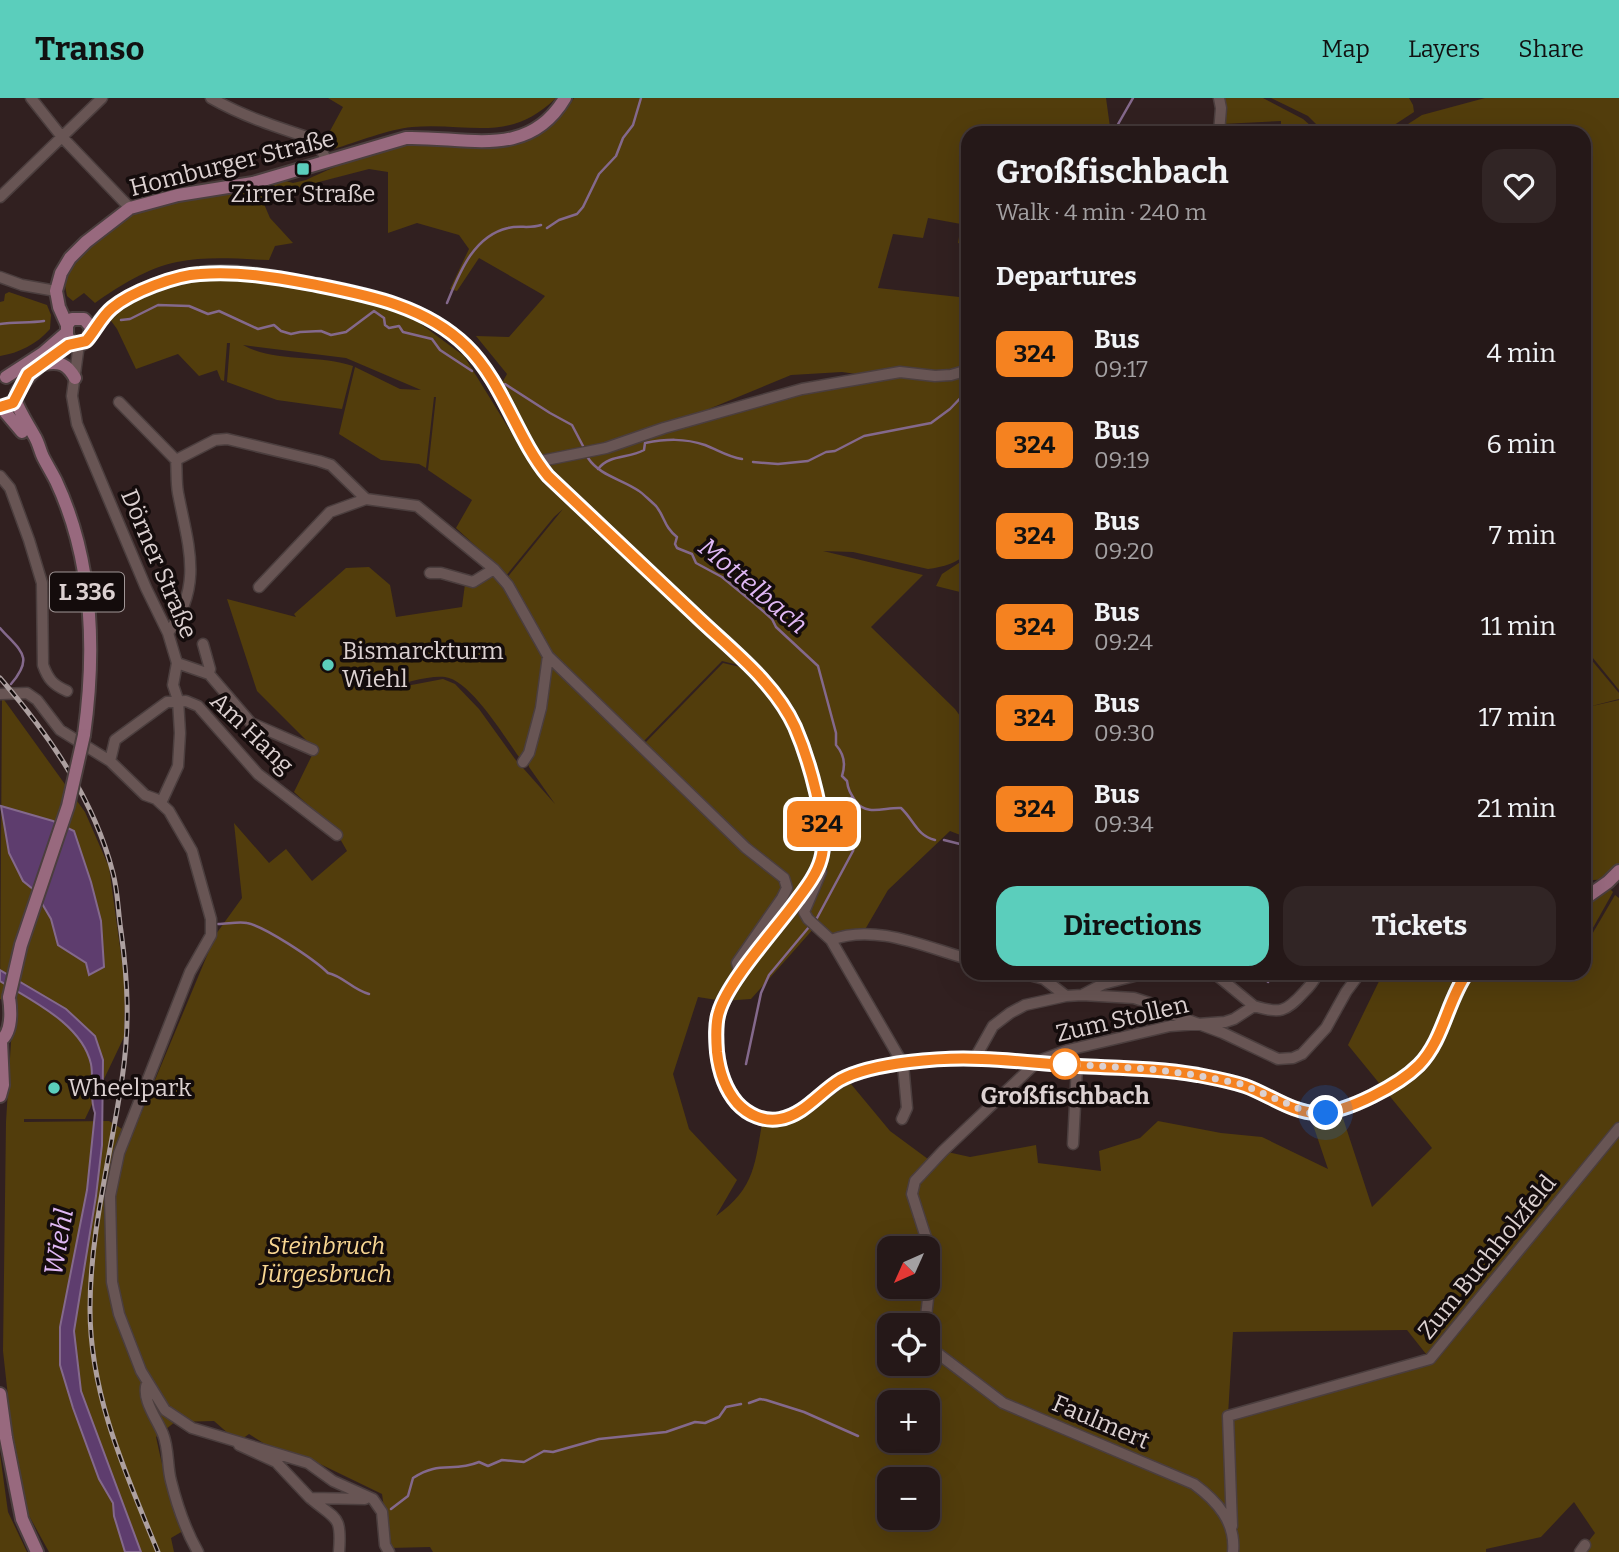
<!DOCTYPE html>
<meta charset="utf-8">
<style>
body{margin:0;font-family:Bitter,serif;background:#312525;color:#f1f3f6;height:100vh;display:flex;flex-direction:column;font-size:26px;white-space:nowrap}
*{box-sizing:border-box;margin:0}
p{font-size:23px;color:#a3a0a2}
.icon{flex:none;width:38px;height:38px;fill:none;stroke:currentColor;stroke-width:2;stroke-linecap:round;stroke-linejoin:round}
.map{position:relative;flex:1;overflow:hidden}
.details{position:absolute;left:961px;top:28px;width:630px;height:854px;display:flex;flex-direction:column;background:#251818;border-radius:21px;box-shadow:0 7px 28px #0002,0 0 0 2px #423737}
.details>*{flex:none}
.badge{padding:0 14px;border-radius:10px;font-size:24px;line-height:46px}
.needle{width:46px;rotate:225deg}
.tools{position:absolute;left:877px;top:1138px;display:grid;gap:14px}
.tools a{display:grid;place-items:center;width:63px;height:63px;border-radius:14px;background:#251818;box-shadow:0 7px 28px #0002,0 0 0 2px #423737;font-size:35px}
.you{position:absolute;width:35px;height:35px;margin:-18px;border:5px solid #fff;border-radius:50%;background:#1a73e8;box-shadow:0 0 0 10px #1a73e833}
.map>.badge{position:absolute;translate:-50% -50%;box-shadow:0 0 0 4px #fff}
h2{padding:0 35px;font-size:26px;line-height:63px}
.round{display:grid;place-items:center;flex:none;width:74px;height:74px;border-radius:21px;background:#312525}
.headline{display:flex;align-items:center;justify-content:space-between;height:119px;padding:0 35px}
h1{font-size:33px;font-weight:700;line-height:52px}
.cta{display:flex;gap:14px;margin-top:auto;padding:14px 35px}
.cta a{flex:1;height:80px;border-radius:21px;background:#5bcebc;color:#111;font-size:28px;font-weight:700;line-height:80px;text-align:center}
.cta a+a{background:#312525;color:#f1f3f6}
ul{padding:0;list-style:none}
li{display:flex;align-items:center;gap:21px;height:91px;padding:0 35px}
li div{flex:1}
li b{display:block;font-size:26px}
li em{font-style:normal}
li .badge{min-width:77px;font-weight:700;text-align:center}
header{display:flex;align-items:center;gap:42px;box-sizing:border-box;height:98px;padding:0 35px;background:#5bcebc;color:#111}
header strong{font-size:33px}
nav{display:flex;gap:38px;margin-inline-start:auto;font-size:24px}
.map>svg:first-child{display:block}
.green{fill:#523d0c;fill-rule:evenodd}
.water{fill:#5e3d6e;stroke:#84698c;stroke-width:2}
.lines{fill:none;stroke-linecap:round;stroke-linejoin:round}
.stream{stroke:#84698c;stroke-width:2.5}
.minor-casing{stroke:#4b3e3e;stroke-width:13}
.major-casing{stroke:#4b3e3e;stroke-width:16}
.minor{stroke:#685554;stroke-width:10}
.major{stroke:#98697e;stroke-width:12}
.rail-casing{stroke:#ada0a0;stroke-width:5}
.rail{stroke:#140c0c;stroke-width:2.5;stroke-dasharray:8;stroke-linecap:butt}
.major-bridge-casing{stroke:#4b3e3e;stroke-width:16;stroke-linecap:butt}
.major-bridge{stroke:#98697e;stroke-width:12}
.line-casing{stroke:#fff;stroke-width:16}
.line{stroke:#f58220;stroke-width:10}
.walk{stroke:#dcd1d1;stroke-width:7;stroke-dasharray:0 12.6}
.poi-dot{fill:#5bcebc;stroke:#140c0c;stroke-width:2.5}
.stop-dot{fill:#fff;stroke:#f58220;stroke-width:3.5}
.labels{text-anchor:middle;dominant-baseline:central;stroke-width:7;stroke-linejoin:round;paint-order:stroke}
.shield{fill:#140c0c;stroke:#a09696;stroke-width:2}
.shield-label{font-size:23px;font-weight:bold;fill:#dcd1d1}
.street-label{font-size:24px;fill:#dcd1d1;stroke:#140c0c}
.poi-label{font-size:24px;fill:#dcd1d1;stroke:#140c0c;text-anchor:start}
.stop-label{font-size:24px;font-weight:bold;fill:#dcd1d1;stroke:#140c0c}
.park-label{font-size:24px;font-style:italic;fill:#f8d692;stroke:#140c0c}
.water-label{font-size:26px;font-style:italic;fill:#e0b8f5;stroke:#140c0c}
</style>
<header>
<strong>Transo</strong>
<nav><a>Map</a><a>Layers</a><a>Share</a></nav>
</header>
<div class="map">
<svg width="1619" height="1454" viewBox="0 0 1619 1454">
<rect width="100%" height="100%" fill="#312020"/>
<path class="green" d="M328,0H556C509,46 469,24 412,29C390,31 356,44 334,51L324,44L343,9Z
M574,0H1106L1110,29L1106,35H968V147L958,145L961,126L928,120L923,140L893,136L878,190L968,200V269L949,276L896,272L864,277L842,274L791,277L687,320L690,324C744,308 797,292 852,283C867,280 884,276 900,276C925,277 942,286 968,274V454C958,465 943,469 928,471L853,454L823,453L923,477L871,529L955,611L968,629V740L950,733L888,792L863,835L842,838L831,842L815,829L751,901L723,903L698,899L673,976L689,1031L737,1082L716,1118C756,1090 755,1064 763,1020C800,1025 815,995 846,980L890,1033L932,1064L943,1053L970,1059L1036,1047L1038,1065L1101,1073L1099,1053L1140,1040L1158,1023L1221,1035L1262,1039L1328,1071L1309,1015H1326L1340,1011L1372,1109L1432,1050L1348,947L1383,875H1568L1565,881L1569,875H1584V850L1615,797L1619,800V1454H1580L1595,1435L1574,1404L1541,1439L1486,1451V1454H433L430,1449L390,1450L382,1396L320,1366L273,1351L249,1336L238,1344L214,1323L175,1324L156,1339C163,1371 170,1403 183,1433L171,1440L174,1454H49L27,1414L12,1335L3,1253L6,1024L11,944L17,907L0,901L2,599L85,714L109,769L125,886L124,939L85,1021H24V1024L109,1023L132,1037L216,836L242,800L234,725L269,765L286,751L312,783L347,753L335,732L294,694L315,651L257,593L227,501L296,519L294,516L346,470L369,469L390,487L396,519L462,509L465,486H474L495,476C507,487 544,545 545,560C548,583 534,635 525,656L519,659C504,638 470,582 445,579C430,577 401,586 385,590V592L443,581L455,586L479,611L515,661L555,706L529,669L528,663L541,617L549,569L555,566L729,736H734L643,647L723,565L745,570L769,597L792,631L817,713L820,736L834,728L813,661L795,619L775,592L750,565L567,392L553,376L536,353L502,285L507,276L476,238L509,239L545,198L479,160L457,193L450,191L469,151L459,137L417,125L388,135V74L369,71L292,91L277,89L264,106L270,120L293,145L275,148L269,162C239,161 206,158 177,164C147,170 119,188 95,205L84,195L73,203L67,198L64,183L73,164L91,145L134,113L170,103L229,95L282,82L293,85L306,82C342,65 384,48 424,44C447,42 471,50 494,49C525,48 559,27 574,0ZM889,1150H928V1188H889ZM889,1227H928V1265H889ZM1407,1232L1430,1261L1391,1274L1228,1317L1233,1234ZM889,1304H928V1342H889ZM889,1381H928V1419H889Z
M1224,0H1263L1303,21L1319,35H1281V23L1222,26Z
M1271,0H1409L1413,7L1414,14L1382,35H1325L1308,18Z
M1485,0H1619V592L1584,549V35H1394L1422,17Z
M222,180L268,183L342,196L410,218L464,258L532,368L553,392L742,568L722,563L641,646L553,560L506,481L563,411L554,419L505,479L500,474L502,472L456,430L472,402L428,372L436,299H434L426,370L419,366L381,362L339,336L355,269L400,291L421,292L346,260L243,247C276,265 317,256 353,268L342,311L277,302L227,284L230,245H227L224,283L221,282L217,272L199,278L178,256L136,271L117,231L109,220C149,195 173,181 222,180Z
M9,194L47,207L51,217L50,231C37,246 19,255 0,258V204L4,203L5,196Z
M968,459V496L936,488L942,476Z
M1584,553L1619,595V601L1588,609L1619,602V765C1606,778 1604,785 1584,781Z
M1584,785L1593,789L1609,790L1613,794L1584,846Z
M0,1356L8,1414L27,1454H0Z"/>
<path class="water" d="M1,708L53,723L74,733L91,784L101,823L104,869L89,877L86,865L58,847L51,821L34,792L23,783L9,755Z
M0,872L66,911L95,938L103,962L102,1047L96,1098L74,1233L81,1293L141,1454H125L114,1418L113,1405L99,1381L73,1310L60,1267V1229L87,1092L95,1015C89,1000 94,982 91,966C82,926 32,903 0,883Z"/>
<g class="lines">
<path class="stream" d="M1117,28L1133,0
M547,130L559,122L577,116L583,109L599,76L616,58L623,40L633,27L641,0
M447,205C459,176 473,138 508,130C519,127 530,131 541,127
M121,222L130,221L158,207L189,208L208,216L219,213L258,231L274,227L281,233L291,236L300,234L321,233L331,237L346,234L374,213L384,220L385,227L389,230L399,228L403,234L432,241L440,252L472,273
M0,226C15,224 30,225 44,223
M505,286L550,315L572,327L583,348
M588,360C600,378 622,381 639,393C641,394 655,407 656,408C665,419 664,429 677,439L675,446L677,450L692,456L696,465L722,479L755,506L772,521L776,529L818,568L836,635V647C844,656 846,666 842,678L847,683C848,692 851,696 856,704C867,718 885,709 901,710C914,722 917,738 935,742
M753,364L778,366L808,363L826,354L835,353L864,338L931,325L950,311L968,292
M598,371C610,356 628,361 644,352L645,345C666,341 684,340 705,347C718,352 728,359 742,361
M0,530C20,553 35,558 11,586
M944,742L968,748
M817,820L853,753L857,735L851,700
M218,826C227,826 239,823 247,825C264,828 314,861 328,875C343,878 353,892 369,896
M1260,875L1268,884
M746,966L761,895L769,877L809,829
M749,1305L760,1301L766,1302L804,1314L858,1338
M391,1411L408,1398L413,1380C440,1362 452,1375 479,1364L488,1368L502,1362L524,1364L544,1353L553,1354L599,1341L666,1334L695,1324L705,1325L719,1319L726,1309L741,1306"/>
<defs>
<path id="minor" d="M31,0L62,39L130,110
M211,0C244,19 280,30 316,42L327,63
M1219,0L1221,10L1219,35
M0,99L102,0
M0,179L22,187L56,193
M79,246L72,298L77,326L146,490L168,535L177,565L173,587L178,602L180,635L178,668L161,705
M119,304L176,362
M536,364L606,350L664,330L802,291L900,274L935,278L951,277L968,272
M0,378L10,390L29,442L42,485L43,567C48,581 53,587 67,593
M430,475H441L473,484L494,471
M259,489L330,414L366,401
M168,535C204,488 188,447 178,395C176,384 177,373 176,362L215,342L227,341L319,363L331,367L366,401L417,408L494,471L508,487L548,558L541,610L529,655L523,664
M203,546L210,571L209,576
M548,558L746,750L784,780L787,790L782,800L737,865L740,876
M177,565L209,576L251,625L313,652
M0,596L27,595L37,602L60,632L110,663L145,697L156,701L169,713L192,753L211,821V837L190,874L119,1055L110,1098L112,1184L119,1216L141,1273L165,1312L192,1330L308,1365L333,1383L373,1401L382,1414L385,1447L389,1454
M110,663L115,642L167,604L186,603L198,608L258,676L337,737
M821,774L804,814L808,821L831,842C875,825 925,849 968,861
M831,842L903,966L907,1010L902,1021
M1022,875L1044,881L1066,898
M1082,897L1134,900L1153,906L1169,915L1223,935L1278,961L1293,960L1302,956L1326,930L1346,894L1360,875
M1254,908C1280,916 1286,914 1304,894C1310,888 1314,883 1318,875
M975,960L993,928L1010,915L1025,907L1066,898L1082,897L1103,886L1146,875
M1073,1046L1077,968
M925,1227L928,1201L929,1149L912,1096L915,1083L943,1053L1038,963L1068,952L1170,928L1225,924L1234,921L1254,908L1214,875
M928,1248L1003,1305L1194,1386C1217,1403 1236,1424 1233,1454
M147,1285C141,1301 157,1321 163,1336C169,1351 167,1368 171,1383C177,1407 186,1433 198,1454
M239,1347L276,1364L310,1400L365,1401
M310,1400C336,1422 342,1416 339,1454
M1232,1428L1228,1318L1430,1261L1619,1030
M1580,1454L1585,1447"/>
<path id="major" d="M67,227L59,209L56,193L61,175L70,160L86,144L130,110L178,97L253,85L406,40C465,38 528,63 565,0
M91,232C99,225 105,215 113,209C135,192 169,181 196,176C232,170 272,179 307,185C364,196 423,206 467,249C503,285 516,339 548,378C597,424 645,470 694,516C729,550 774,583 795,629C808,659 830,730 821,761C817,776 806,790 797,803C776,830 728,883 719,914C715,926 716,941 717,954C719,972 725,991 737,1005C748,1018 764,1023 780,1021C804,1017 820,994 841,982C873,964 944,959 982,961C1014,962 1046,966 1078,968C1118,971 1158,970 1198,977C1213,980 1230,983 1245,988C1269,996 1294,1016 1319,1015C1348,1014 1399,987 1419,967C1444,941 1447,903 1467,875
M44,266C60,263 67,266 75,280
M6,279L43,255L66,235
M17,294C26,280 56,248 72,245C75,244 79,245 83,245L89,240L91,229L84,221H72L67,227V239L73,244
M15,301C20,315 28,326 35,339C39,346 40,353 43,359C47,367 52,375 56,383C93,462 96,551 84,637
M1,309L22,334
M1584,801L1608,784L1619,773
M0,943C12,935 11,913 9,899
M0,998L3,987L1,943
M0,1296L6,1340L22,1421L37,1454"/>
</defs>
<use href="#minor" class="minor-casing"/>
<use href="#major" class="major-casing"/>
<use href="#minor" class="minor"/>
<use href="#major" class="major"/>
<defs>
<path id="rail" d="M0,580C49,637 94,701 113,775C118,794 118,814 121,833C128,884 130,929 122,981C111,1057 90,1133 90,1211C90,1298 126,1376 158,1454"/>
</defs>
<use href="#rail" class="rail-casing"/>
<use href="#rail" class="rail"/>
<defs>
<path id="major-bridge" d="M9,899L21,847L68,708L84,637"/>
</defs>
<use href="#major-bridge" class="major-bridge-casing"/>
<use href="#major-bridge" class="major-bridge"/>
</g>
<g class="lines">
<defs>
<path id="line" d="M0,309L13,305L28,276L68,247L86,243C95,233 101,219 112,210C131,194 176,177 200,176C238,173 274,179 311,186C366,197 424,207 466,248C503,284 516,339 548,378C597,424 645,470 694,516C729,550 774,583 795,629C808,659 830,730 821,761C817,776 806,790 797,802C776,831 728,883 719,914C715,926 716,941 717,954C719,972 725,991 737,1005C748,1017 764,1024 780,1021C804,1017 820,994 840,982C873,964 944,959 982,961C1014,962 1046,966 1078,968C1118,970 1158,970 1198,977C1213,980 1230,983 1245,988C1268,996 1294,1016 1319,1015C1348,1014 1399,987 1419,967C1444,941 1447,903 1467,875"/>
</defs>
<use href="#line" class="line-casing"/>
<use href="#line" class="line"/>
<path class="walk" d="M1065,966L1149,971L1196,977L1241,986L1309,1015H1326"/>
</g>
<g class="poi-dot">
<rect x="296" y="64" width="14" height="14" rx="3.5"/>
<circle cx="328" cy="567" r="7"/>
<circle cx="54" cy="990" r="7"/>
</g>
<circle class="stop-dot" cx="1065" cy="966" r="14"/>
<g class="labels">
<rect class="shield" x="50" y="474.5" width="74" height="39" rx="5"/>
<g class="shield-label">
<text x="87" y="494">L 336</text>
</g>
<g class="street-label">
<text transform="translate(232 65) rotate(-14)">Homburger Straße</text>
<text transform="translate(159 466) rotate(67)">Dörner Straße</text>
<text transform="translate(252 635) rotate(44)">Am Hang</text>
<text transform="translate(1122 921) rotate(-13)">Zum Stollen</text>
<text transform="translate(1487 1159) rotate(-51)">Zum Buchholzfeld</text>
<text transform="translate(1101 1324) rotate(23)">Faulmert</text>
</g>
<g class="poi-label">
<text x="303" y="96" text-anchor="middle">Zirrer Straße</text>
<text x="342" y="553">Bismarckturm<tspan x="342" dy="28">Wiehl</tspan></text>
<text x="68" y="990">Wheelpark</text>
</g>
<g class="stop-label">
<text x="1065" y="998">Großfischbach</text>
</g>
<g class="park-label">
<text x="326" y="1148">Steinbruch<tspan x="326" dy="28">Jürgesbruch</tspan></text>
</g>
<g class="water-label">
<text transform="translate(753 488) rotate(40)">Mottelbach</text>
<text transform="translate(59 1144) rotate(-80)">Wiehl</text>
</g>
</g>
</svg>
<div class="tools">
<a><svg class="needle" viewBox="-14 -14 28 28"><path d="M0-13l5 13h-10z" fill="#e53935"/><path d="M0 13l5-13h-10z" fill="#a3a0a2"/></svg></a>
<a><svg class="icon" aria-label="locate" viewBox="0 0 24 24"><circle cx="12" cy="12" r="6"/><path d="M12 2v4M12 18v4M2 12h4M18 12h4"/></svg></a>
<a>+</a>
<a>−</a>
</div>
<div class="you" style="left:1326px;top:1015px"></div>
<b class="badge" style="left:822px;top:726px;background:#f58220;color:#111">324</b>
<section class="details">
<div class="headline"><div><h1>Großfischbach</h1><p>Walk · 4 min · 240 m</p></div><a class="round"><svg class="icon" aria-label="heart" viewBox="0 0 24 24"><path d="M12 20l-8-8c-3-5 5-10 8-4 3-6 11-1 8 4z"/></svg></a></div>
<h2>Departures</h2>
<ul>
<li><span class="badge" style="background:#f58220;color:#111">324</span><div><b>Bus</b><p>09:17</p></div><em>4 min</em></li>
<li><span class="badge" style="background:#f58220;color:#111">324</span><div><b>Bus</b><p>09:19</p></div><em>6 min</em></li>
<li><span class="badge" style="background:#f58220;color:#111">324</span><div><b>Bus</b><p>09:20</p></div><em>7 min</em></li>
<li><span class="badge" style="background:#f58220;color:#111">324</span><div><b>Bus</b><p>09:24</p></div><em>11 min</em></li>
<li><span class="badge" style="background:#f58220;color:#111">324</span><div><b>Bus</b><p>09:30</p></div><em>17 min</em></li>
<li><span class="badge" style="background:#f58220;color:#111">324</span><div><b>Bus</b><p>09:34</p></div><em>21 min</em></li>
</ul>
<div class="cta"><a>Directions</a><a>Tickets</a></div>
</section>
</div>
